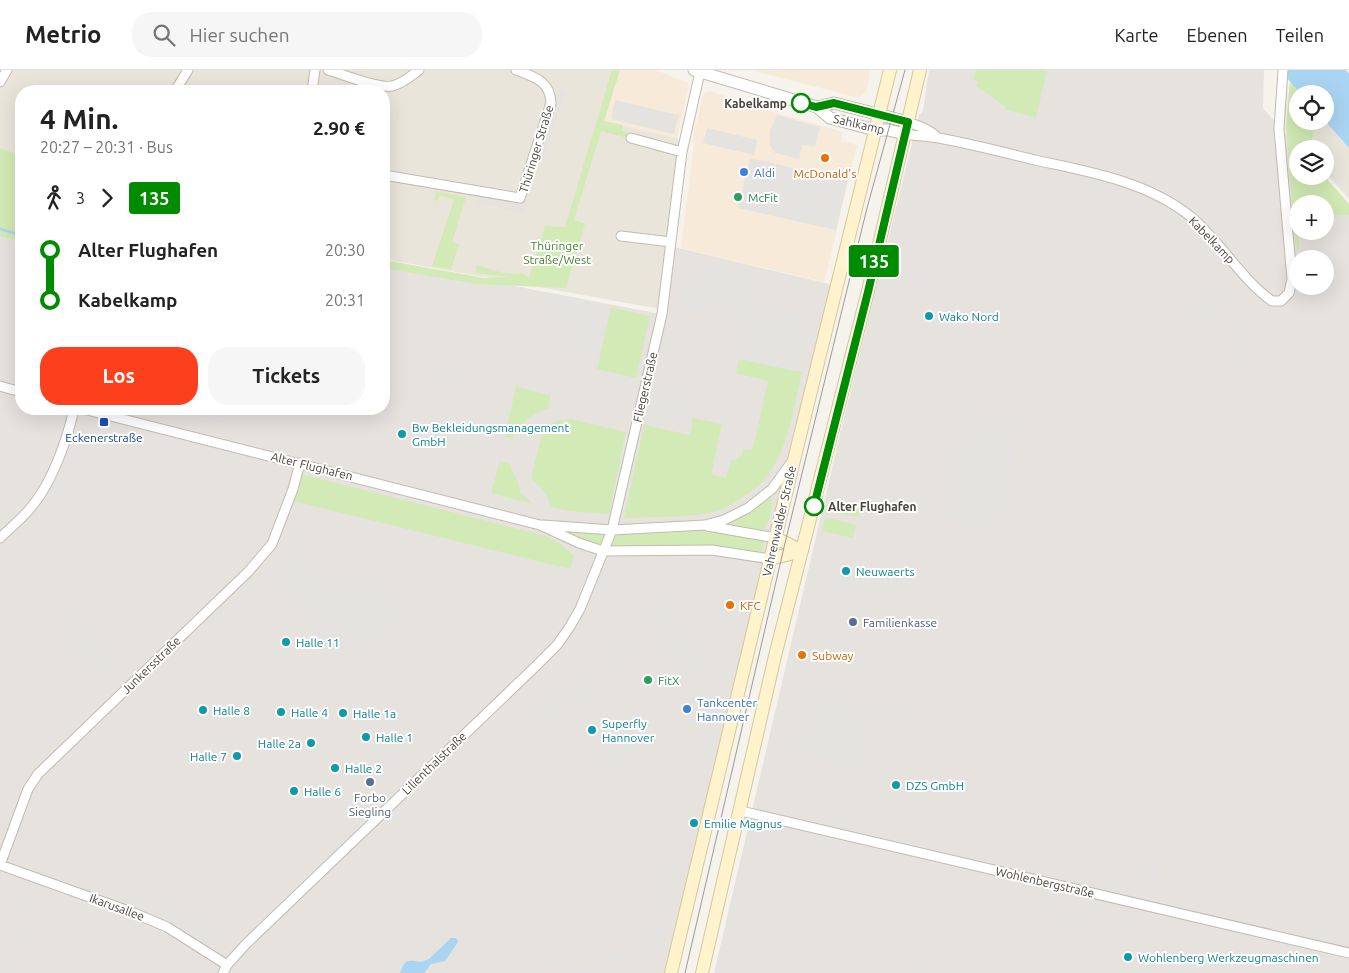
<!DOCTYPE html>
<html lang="de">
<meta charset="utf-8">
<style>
body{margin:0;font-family:Ubuntu,sans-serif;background:#f6f6f6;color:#222;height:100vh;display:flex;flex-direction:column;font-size:19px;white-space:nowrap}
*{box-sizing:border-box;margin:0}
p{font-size:16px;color:#767676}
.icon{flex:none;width:28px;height:28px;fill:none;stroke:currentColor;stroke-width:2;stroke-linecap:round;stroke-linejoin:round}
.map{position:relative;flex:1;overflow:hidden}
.panel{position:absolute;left:15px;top:15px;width:375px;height:330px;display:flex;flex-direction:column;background:#fff;border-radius:20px;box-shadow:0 5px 20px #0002}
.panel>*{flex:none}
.badge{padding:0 10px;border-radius:4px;font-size:18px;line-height:32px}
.fabs{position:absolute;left:1289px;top:15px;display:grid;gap:10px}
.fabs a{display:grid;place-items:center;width:45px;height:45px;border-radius:50%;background:#fff;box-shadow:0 5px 20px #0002;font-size:25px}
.map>.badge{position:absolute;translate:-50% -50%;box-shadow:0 0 0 2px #fff}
.legs{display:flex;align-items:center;gap:8px;height:55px;padding:0 25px;font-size:16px}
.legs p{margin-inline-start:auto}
.overview{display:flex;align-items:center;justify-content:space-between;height:85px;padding:0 25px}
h1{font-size:28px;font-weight:700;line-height:38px}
.action{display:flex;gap:10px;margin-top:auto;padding:10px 25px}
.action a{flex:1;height:58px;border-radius:20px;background:#fc3f1d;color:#fff;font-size:20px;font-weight:700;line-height:58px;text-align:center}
.action a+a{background:#f6f6f6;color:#222}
ul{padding:0 25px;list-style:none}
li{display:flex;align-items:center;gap:18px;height:50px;font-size:19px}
li i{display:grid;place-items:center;width:8px;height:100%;margin:0 6px;background:currentColor}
li i::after{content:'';width:12px;height:12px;margin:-6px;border:4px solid;border-radius:50%;background:#fff}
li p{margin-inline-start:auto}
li:first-child i{background:linear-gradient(#0000 50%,currentColor 0)}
li:last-child i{background:linear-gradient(currentColor 50%,#0000 0)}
header{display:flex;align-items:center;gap:30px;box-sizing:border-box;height:70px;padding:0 25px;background:#fff;border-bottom:1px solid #e0e0e0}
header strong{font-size:24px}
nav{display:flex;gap:28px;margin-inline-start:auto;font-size:18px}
.search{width:350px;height:45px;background:#f6f6f6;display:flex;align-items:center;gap:12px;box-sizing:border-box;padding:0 18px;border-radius:20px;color:#767676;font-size:19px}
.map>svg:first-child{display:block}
.residential{fill:#eae5da}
.commercial{fill:#f7ead8}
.industrial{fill:#e6e2dd;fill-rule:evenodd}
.green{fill:#d2eab5}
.parking{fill:#e5e3e0}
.water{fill:#a9d4f2}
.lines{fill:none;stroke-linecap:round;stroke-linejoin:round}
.stream{stroke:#a9d4f2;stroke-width:2.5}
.minor-casing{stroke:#c2bbae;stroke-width:11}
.tertiary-casing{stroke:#c2bbae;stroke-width:13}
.secondary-casing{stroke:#d6c79b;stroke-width:14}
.minor{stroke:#fff;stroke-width:9}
.tertiary{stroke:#fff;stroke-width:11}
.secondary{stroke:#fff3cd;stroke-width:12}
.tram{stroke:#9a9a9a;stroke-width:1}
.line-1-casing{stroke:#fff;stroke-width:11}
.line-1{stroke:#008b00;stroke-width:8}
.stop-1-dot{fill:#fff;stroke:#008b00;stroke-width:2.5}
.food-dot{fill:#e8710a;stroke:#fff;stroke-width:2}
.shop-dot{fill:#3f7fe0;stroke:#fff;stroke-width:2}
.leisure-dot{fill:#2e9e5b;stroke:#fff;stroke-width:2}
.culture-dot{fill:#0f9aa8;stroke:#fff;stroke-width:2}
.transit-dot{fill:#1a4fb4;stroke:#fff;stroke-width:2}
.service-dot{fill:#5c6f8a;stroke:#fff;stroke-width:2}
.labels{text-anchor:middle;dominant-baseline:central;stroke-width:4;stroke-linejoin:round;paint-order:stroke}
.stop-label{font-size:12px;font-weight:bold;fill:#4b4439;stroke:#fff;text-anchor:end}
.street-label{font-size:12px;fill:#4b4439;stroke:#fff}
.shop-label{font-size:12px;fill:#366cbe;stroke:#fff;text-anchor:start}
.food-label{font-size:12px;fill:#c56008;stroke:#fff;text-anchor:start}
.leisure-label{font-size:12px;fill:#27864d;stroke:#fff;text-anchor:start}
.park-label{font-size:12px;fill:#4a7f2a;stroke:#fff}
.culture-label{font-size:12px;fill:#0d838f;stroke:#fff;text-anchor:start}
.transit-label{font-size:12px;fill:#164399;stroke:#fff}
.service-label{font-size:12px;fill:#4e5e75;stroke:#fff;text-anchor:start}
</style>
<header>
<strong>Metrio</strong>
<div class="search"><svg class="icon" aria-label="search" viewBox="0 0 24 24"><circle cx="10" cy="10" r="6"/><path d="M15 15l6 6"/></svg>Hier suchen</div>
<nav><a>Karte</a><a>Ebenen</a><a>Teilen</a></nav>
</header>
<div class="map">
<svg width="1349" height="903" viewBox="0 0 1349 903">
<rect width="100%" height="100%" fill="#f6f3ec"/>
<path class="residential" d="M0,0H620L604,51L677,68L683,78L660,239L384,189V21H21V85L0,78Z
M1318,51H1325L1349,78V129L1325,102V79H1309Z"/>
<path class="commercial" d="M620,0H656L688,13L689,16L677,68L604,51Z
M751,0H870L867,20L860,27H855Z
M710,21L773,42L843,62L841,71L857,75L824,212L681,178L694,73L692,72L703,25L707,22Z"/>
<path class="industrial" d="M929,0H1264L1263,38L1299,79H1298V106H1324L1349,134V903H714L841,360L919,45L923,41ZM1298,134H1325V161H1298ZM1298,189H1325V216H1298Z
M0,166L21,172V339H384V191L661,244L670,176L838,216L671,903H0Z"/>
<path class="green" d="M612,0H620L604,51L623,55L622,61L629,63L628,68L601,61L574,150L585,154L566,218L477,214L384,198V190L485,208L512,207L475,203L477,195L503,203L520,204L521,202L528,207H519H529L545,156L565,157Z
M976,0H1047L1036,47L1006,40V37L976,16L978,11L973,10Z
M1290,11L1301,24H1298V51H1318L1309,79H1298V106H1309L1311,108L1313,106H1324L1349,134V145H1325V134H1298L1299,180H1296L1286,57Z
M0,78L21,85V172L0,166Z
M436,121L466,127L452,172L459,174L451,199L432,196L454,130L440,125L437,131L434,130Z
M611,237L650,246L636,308L597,299Z
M739,289L802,302C793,339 788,385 761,413C755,419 747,424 740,429C730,435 719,442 708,443C681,448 652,447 624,448L644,355L690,365L693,348L722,354L711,404L726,408L731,390H735L742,385L743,379L751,380L753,379L768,311L736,303Z
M516,317L550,325L549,338C529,345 523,351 512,369L505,367Z
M570,349L626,362L609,444L570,441L550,437C550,424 539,417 531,408L544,357L556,351Z
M500,391L510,394C512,403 520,414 520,422L533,434L491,423Z
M297,403L546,466L559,473L574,485L570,499L289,430Z
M772,419L771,440L769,450L760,465L765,466L760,487L751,485L603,481L554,462L562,455L590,459L723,451Z
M830,431L860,438L858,447L830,441L828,439Z
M830,448L856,455L853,468L822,461L825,449Z"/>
<path class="parking" d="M559,19L566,21L542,93L536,91Z
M615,30L679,45L674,64L611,49Z
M777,45L820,57L815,77L802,75L799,89L775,83L770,76V61Z
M707,58L757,70L754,85L703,73Z
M750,88L848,110L836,160L738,138Z
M482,122L527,130L523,142L478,134Z
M688,190L765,208L760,234L808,245L795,301L731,287L739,251L677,237Z
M1211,204L1237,226L1203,266L1176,243Z
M542,222L606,235L595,291L557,283Z
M1239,237L1254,262L1244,304L1228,280Z
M1140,269L1185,279L1184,285L1138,274Z
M873,274L878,275L865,327L860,326Z
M435,287L457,292L462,302L458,320L429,313Z
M651,307L694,316L686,353L643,344Z
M959,330L1025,346L998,463L938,447L941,436L939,429L935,428Z
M173,339H210L228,343L225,355L172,341Z
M79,386L90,400L69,414L65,409Z
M1249,387L1312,402L1310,407L1248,392Z
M302,445L312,448L303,489L409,517L406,530L412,537L351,597L265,509L281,490Z
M680,522L685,559L662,562L688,560L711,584L707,587L706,595L687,613L646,569L652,563L620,537L619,529L642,527L643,531L654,530L653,525Z
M77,536L126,586L99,613L50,563Z
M632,556L645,569L607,608L593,595Z
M590,599L603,612L549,664L523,637L549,612L562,625Z
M805,611L874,629L914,627L915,645L865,647L861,660H865L868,703L769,677L771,666L791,671Z
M477,619L481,622L435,666L432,663Z
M646,655L654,664L711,677L706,682L648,668L644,670L604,708L585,698L617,668L626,672Z
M610,718L686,735L685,740L608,722Z
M574,754L629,767L627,771L573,759Z
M1149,766L1167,771L1155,823L1136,818Z
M660,795L677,799L653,900L636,896Z
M18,825L32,829L24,860L30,862L20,903H0Z
M167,826L233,867L209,874L143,832Z
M1043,827L1096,839L1092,856L1040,844Z
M1116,841L1140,847L1137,862L1112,856Z
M1040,846L1092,858L1090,865L1038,853Z
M62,854L101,864L99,871L61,861Z
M495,859L571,878L569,886L493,867Z
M491,873L608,903H577L489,881Z
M580,874L636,887L634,896L578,883Z
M918,889L932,896H948V903H932V898L929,903H911Z"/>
<path class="water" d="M1280,0H1346L1349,4V78L1325,51V24H1301Z
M451,868H456L458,872L445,891L431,894L424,903H400C405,888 409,890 421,892L429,889Z"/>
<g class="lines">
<path class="stream" d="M0,159L21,165"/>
<defs>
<path id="minor" d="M328,0C342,4 379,19 392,16C402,14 411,6 419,0
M0,12L7,0
M175,21L188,0
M312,21L315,0
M908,52C919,56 929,59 937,67
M905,64C916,66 928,66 939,68C971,74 1003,82 1035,90C1089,102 1146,111 1190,146C1220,171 1241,209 1272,231H1281L1289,223L1292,209L1279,59L1283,0
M631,68L682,82
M384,105L520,128L551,33C550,11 535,7 516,0
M621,166L671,172
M0,316L21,322
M83,339L540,455L579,473L603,481L712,480L770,489
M543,455L612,460L705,455L724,450L748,438L772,419L791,393
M707,456L776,468
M0,468C11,457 24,447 33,435C53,410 67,370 74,339
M741,741L1349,883
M0,795L28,719L38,704L248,502L272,474L293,419L300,393
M0,795L134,843L167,857L227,895
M223,903L227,895L246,874L536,596L557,575L569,558L580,539L612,460L662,244L682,82L700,2"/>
<path id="tertiary" d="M694,0L817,37L830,48L875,60H888L905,64
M817,37L834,33L908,52"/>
<path id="secondary" d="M776,468L802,481
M770,489L802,481
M671,903L794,390L890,0
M702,903L775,586L868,221L920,0"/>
</defs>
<use href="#minor" class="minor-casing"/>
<use href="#tertiary" class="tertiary-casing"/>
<use href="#secondary" class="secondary-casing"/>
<use href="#minor" class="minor"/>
<use href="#tertiary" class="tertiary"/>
<use href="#secondary" class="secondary"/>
<path class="tram" d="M685,903L785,473L867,138L905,0"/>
</g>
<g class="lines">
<defs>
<path id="line-1" d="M801,33L816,37L834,33L908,52L868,222L814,436"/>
</defs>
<use href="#line-1" class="line-1-casing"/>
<use href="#line-1" class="line-1"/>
</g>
<g class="stop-1-dot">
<circle cx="801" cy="33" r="9"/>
<circle cx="814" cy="436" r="9"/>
</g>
<g class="food-dot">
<circle cx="825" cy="88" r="5"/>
<circle cx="730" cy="535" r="5"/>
<circle cx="802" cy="585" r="5"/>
</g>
<g class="shop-dot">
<circle cx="744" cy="102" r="5"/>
<circle cx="687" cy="639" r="5"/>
</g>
<g class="leisure-dot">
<circle cx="738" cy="127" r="5"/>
<circle cx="648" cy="610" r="5"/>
</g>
<g class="culture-dot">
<circle cx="929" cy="246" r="5"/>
<circle cx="402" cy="364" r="5"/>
<circle cx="846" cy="501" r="5"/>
<circle cx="286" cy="572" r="5"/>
<circle cx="203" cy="640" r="5"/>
<circle cx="281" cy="642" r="5"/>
<circle cx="343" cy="643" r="5"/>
<circle cx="592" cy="660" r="5"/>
<circle cx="366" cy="667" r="5"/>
<circle cx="311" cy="673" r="5"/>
<circle cx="237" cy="686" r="5"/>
<circle cx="335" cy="698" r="5"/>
<circle cx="896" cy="715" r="5"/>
<circle cx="294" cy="721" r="5"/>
<circle cx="694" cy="753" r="5"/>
<circle cx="1128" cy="887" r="5"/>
</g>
<rect class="transit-dot" x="99" y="347" width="10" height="10" rx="2.5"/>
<g class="service-dot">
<circle cx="853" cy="552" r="5"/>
<circle cx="370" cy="712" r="5"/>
</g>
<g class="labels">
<g class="stop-label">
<text x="787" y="33">Kabelkamp</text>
<text x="828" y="436" text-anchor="start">Alter Flughafen</text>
</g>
<g class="street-label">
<text transform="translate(859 54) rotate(13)">Sahlkamp</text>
<text transform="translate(536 79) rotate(-73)">Thüringer Straße</text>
<text transform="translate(1212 170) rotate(46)">Kabelkamp</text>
<text transform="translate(645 317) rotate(-77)">Fliegerstraße</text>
<text transform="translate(312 396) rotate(14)">Alter Flughafen</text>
<text transform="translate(779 451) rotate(-77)">Vahrenwalder Straße</text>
<text transform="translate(151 595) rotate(-44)">Junkersstraße</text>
<text transform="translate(434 693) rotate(-44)">Lilienthalstraße</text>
<text transform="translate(1045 812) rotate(13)">Wohlenbergstraße</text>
<text transform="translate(117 837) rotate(20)">Ikarusallee</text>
</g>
<g class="shop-label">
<text x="754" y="102">Aldi</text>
<text x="697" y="632">Tankcenter<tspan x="697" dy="14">Hannover</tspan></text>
</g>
<g class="food-label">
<text x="825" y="103" text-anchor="middle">McDonald's</text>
<text x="740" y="535">KFC</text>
<text x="812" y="585">Subway</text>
</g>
<g class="leisure-label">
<text x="748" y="127">McFit</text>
<text x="658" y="610">FitX</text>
</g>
<g class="park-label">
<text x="557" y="175">Thüringer<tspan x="557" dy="14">Straße/West</tspan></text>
</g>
<g class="culture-label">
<text x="939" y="246">Wako Nord</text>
<text x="412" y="357">Bw Bekleidungsmanagement<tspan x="412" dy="14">GmbH</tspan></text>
<text x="856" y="501">Neuwaerts</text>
<text x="296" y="572">Halle 11</text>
<text x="213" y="640">Halle 8</text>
<text x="291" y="642">Halle 4</text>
<text x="353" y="643">Halle 1a</text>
<text x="602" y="653">Superfly<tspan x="602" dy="14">Hannover</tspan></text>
<text x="376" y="667">Halle 1</text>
<text x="301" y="673" text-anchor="end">Halle 2a</text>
<text x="227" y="686" text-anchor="end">Halle 7</text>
<text x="345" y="698">Halle 2</text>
<text x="906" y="715">DZS GmbH</text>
<text x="304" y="721">Halle 6</text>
<text x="704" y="753">Emilie Magnus</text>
<text x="1138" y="887">Wohlenberg Werkzeugmaschinen</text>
</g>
<g class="transit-label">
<text x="104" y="367">Eckenerstraße</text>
</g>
<g class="service-label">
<text x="863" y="552">Familienkasse</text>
<text x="370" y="727" text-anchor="middle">Forbo<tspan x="370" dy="14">Siegling</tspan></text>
</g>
</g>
</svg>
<div class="fabs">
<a><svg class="icon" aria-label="locate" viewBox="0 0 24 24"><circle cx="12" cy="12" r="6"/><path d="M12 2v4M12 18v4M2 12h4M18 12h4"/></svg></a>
<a><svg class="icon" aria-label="layers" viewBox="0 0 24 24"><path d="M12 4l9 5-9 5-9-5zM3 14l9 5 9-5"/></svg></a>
<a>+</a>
<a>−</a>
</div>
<b class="badge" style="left:874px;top:191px;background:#008b00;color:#fff">135</b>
<section class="panel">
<div class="overview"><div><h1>4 Min.</h1><p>20:27 – 20:31 · Bus</p></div><b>2.90 €</b></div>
<div class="legs"><svg class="icon" aria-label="walk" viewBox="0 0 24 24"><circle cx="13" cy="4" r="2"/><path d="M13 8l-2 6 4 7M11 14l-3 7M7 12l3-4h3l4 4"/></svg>3<svg class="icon" aria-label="forward" viewBox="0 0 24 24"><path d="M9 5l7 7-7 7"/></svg><b class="badge" style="background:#008b00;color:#fff">135</b></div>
<ul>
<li><i style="color:#008b00"></i><b>Alter Flughafen</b><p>20:30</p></li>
<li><i style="color:#008b00"></i><b>Kabelkamp</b><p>20:31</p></li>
</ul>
<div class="action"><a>Los</a><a>Tickets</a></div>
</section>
</div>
